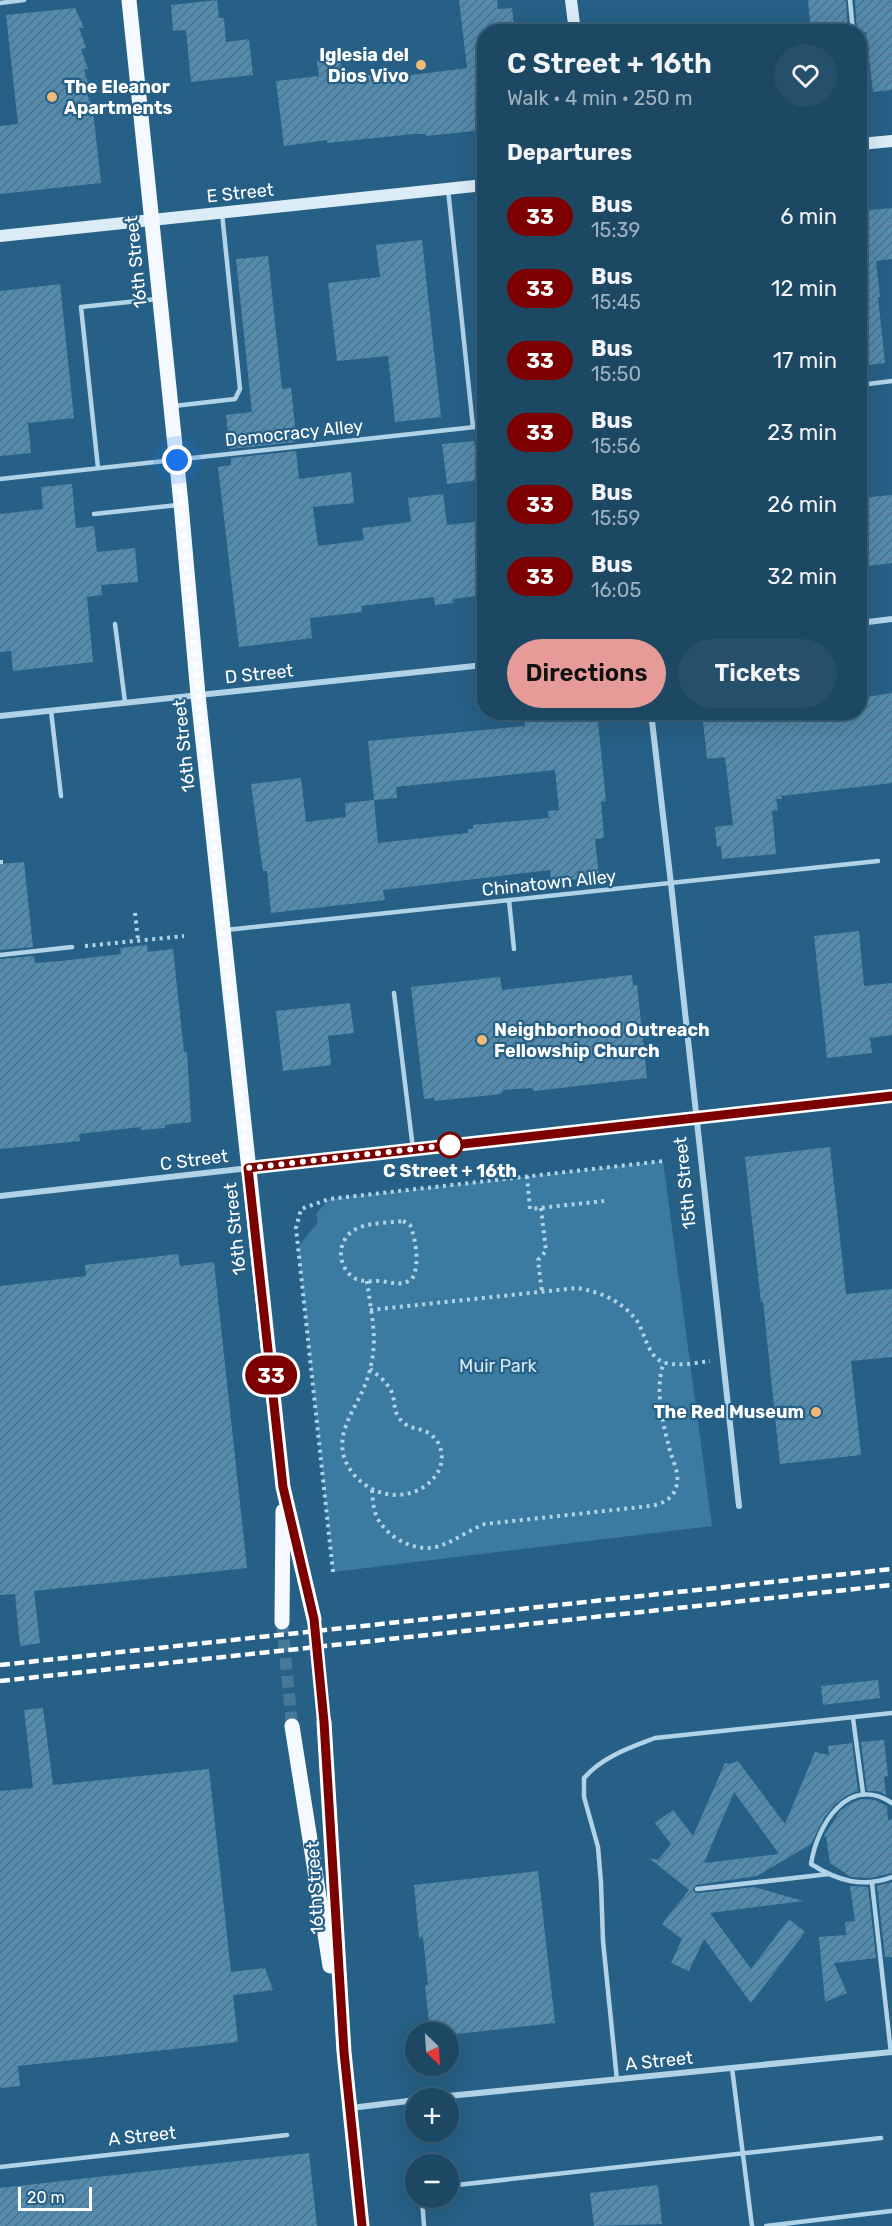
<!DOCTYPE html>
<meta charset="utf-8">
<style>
body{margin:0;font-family:Rubik,sans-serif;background:#254f6a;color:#f1f3f6;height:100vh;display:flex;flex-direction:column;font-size:22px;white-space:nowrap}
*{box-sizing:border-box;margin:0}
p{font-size:20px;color:#a0b2bf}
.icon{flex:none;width:33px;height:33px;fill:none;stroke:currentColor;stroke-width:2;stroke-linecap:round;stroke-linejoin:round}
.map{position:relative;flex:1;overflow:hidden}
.sheet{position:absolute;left:477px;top:24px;width:390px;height:696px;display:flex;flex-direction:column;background:#1c4864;border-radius:24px;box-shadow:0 6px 24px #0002,0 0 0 2px #3a6078}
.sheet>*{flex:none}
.badge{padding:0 12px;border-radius:20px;font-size:21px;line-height:39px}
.needle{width:39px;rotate:155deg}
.tools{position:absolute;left:405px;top:2022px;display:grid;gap:12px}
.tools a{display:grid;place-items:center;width:54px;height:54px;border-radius:50%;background:#1c4864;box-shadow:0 6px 24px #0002,0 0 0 2px #3a6078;font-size:30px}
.scale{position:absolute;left:18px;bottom:15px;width:74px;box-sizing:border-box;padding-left:6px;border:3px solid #fff;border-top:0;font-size:16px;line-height:21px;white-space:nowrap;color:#fff;-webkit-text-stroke:4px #266086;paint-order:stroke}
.you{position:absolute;width:30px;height:30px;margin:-15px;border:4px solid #fff;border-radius:50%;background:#1a73e8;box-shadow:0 0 0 9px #1a73e833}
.map>.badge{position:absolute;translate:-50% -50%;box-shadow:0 0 0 3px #fff}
h2{padding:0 30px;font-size:22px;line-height:54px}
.round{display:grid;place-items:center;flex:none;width:63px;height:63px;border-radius:32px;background:#254f6a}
.head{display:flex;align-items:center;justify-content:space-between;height:102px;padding:0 30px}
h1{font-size:28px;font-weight:600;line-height:45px}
.primary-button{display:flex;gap:12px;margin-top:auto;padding:12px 30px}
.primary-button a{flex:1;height:69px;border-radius:36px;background:#e69b98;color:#111;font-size:24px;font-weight:600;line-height:69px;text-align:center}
.primary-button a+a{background:#254f6a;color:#f1f3f6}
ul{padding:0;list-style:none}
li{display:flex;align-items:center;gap:18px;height:72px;padding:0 30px}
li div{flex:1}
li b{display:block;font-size:22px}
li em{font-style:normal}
li .badge{min-width:66px;font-weight:700;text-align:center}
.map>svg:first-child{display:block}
.park{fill:#3b7ba2}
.building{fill:url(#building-hatch);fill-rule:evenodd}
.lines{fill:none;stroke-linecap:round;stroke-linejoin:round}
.secondary-tunnel{stroke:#477898;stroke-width:12;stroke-dasharray:12 6;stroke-linecap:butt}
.path{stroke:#b1d3e8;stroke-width:4;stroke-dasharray:3 4.5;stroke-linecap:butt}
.lane{stroke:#b1d3e8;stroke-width:4.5}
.street{stroke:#b1d3e8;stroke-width:6}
.secondary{stroke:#dbecf7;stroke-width:12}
.primary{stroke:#f3f9fe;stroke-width:15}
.rail{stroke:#fff;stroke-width:4.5;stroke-dasharray:10 4.5;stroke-linecap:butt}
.line-casing{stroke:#fff;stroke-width:14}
.line{stroke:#7d0000;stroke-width:9}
.walk{stroke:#fff;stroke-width:6;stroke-dasharray:0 10.8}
.poi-dot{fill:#f1b976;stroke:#266086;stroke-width:2}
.stop-dot{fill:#fff;stroke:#7d0000;stroke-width:3}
.labels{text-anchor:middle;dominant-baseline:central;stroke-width:4.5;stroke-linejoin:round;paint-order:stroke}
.poi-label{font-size:18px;font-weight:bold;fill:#fff;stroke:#266086;text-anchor:end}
.street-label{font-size:18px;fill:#fff;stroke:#266086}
.stop-label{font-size:18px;font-weight:bold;fill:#fff;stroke:#266086}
.park-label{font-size:18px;fill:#d5eaf6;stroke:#266086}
</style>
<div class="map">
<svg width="892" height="2226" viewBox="0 0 892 2226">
<defs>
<pattern id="building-hatch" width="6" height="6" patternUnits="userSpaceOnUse" patternTransform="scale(1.5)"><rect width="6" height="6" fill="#538caf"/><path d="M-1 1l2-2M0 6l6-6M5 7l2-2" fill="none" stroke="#507287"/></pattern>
</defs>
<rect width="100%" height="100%" fill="#266086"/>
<path class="park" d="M663,1161L712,1526L333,1572L298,1247L318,1222L316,1214L329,1199Z"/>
<path class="building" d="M217,0L219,18H224L226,42L249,39L253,75L191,82L186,30L173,31L171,5Z
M459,0H497L498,9L512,8L515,32H484V130L426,136V134H413L327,143V140L284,146L276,81L319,76L317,61L340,58L343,78L395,72L396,77L467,68Z
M808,0H846L848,32H811Z
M855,0H892V90L873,92L866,32H857Z
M75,8L84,28H79L86,48L81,49L88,69L84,70L90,89L86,91L93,110L101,183L0,194V126L18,124L6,15Z
M892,208V259L876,261L880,297H878L885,363L860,366V211Z
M422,240L441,417L395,422L388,356L337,361L328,283L380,277L376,245Z
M268,256L282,389L291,388L296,435H294L295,442L230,449L226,415L252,412L236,259Z
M60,284L74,418L28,423L31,453L0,456V291Z
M474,441L479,480L447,484L442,444Z
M296,451L299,479L351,472L354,503L313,507L318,546L364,540L362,528L411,522L408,498L443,494L447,525L475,522L477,537H483L484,595L453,599V603L435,605L434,597L361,606L362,612L310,618L312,638L239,647L218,467L231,465V458Z
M72,484L76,528L94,526L97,552L135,548L138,582L101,585L102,595L87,597L93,662L13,671L11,651L0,652V514L43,509L41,487Z
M892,495V563L860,567V498Z
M892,693V783L781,796L782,799H776L778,810L772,811L776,854L722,859L721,846L717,847L715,827L733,825L725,757L707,759L702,712H860V698Z
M566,712H597L606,801L601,802L604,838L595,839L599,877L551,882L550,870L500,876L383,890L385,900L271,913L267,871H263L251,784L301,778L306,822L346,817L345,803L374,800L378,843L468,833V829H473V825L549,818L548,811L559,810L555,770L396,787L397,798L374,800L368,741L525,726L524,718Z
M24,862L33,947L0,950V864Z
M859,931L864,986L892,983V1035L870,1038L872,1053L827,1058L814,936Z
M147,945L148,952L173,949L184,1052H187L191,1122L165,1125V1128L141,1130V1127L79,1134L80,1141L0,1149V959L34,956L35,963L61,961L121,954L120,948Z
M632,975L633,985H637L647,1078L534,1091L532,1088L504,1090L501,1094L435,1101L434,1098L424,1099L411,987L500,977L502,990Z
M350,1003L354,1033L328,1036L331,1065L283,1071L276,1011Z
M830,1147L846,1294L892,1289V1357L851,1361L861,1455L780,1464L763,1301L761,1302L745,1157Z
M178,1254L180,1266L214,1262L247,1568L34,1591L40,1643L20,1646L15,1594L0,1595V1286L86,1276L85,1265Z
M878,1680L880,1698L823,1705L821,1686Z
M43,1708L53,1785L209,1769L231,1972L265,1968L273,1990L233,1995L238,2042L18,2066L20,2086L0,2088V1791L33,1788L24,1710Z
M884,1740L888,1776L884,1777L886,1795L878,1791H867L861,1742Z
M852,1743L858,1791L846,1796L834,1805L824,1818L811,1844L757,1876L696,1885L693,1888L694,1892L698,1893L754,1887L803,1901L710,1913L751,1969L789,1919L805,1932L751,2003L704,1939L689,1971L671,1963L682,1939L662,1924L689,1890L649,1858L658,1860L671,1844L655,1823L673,1810L693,1836L725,1763L730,1764L738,1761L785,1824L815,1752L829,1755L828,1746ZM734,1792L779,1854L704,1863Z
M862,1799L875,1800L887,1806L888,1820L892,1819V1873L870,1878L851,1877L830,1863L826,1836L824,1837V1836L840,1811L851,1803Z
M538,1871L555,2023L448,2035V2032H430L425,1985H428L423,1937L419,1938L414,1885Z
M892,1882V1957H885L877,1886Z
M850,1886L868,1887L876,1958L834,1963L847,1993L825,2002L819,1937L846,1935L845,1922L855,1921Z
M309,2153L317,2226H0V2188Z
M658,2185L662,2224L594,2226L590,2193Z"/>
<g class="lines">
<path class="secondary-tunnel" d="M314,1619L324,1722
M282,1622L292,1726"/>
<path class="path" d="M0,862H3V864
M135,913L138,940
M85,946L184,936
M527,1176L530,1209L604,1201
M541,1208L546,1251L538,1260L542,1292
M403,1221L410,1225C416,1239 420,1266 412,1279C401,1287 392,1282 380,1281C372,1281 364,1282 356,1279C336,1268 336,1239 356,1229C370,1222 388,1223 403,1221Z
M367,1281C370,1305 376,1330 373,1354C371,1369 366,1385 359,1398C345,1425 331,1449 356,1477C367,1488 381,1495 397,1495C413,1494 426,1489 436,1475C446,1461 443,1441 427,1432C416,1427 407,1429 399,1418C394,1411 395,1404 393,1396C390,1384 379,1376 370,1369
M370,1310L577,1288C601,1292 622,1301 637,1321C645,1333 648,1357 663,1362C677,1367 695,1363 710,1361
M372,1490C373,1501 373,1512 379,1521C391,1540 418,1553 439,1546C455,1541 469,1530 485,1524L650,1506C663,1504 675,1498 677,1483C679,1473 673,1461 670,1451C663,1424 654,1389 664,1362
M333,1572L296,1228L301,1209L329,1199L663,1161"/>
<path class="lane" d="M850,0L853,32
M0,3L24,0
M860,89V92
M448,189L473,427
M860,385L892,381
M174,406L235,399L240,389L222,213
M98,468L81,307L157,299
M0,479L484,426
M94,514L178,505
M115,624L125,702
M51,711L61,796
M509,900L514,949
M226,930L878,861
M0,955L72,947
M394,993L413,1149
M853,1718L863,1793
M892,1803C848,1774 817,1825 811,1864C838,1881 862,1888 892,1877
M872,1883L891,2053
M697,1889L829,1874
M732,2068L752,2226
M617,2080L603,1941L601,1883L598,1847L584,1797V1778C602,1757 629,1748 655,1738L892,1713
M0,2167L287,2135
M448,2186L881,2138
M422,2198L424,2226
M766,2226L891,2211"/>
<path class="street" d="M860,623L892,619
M651,712L671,884L739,1506
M0,716L484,665
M0,1196L892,1096
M428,2098L892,2052
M351,2108L416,2100"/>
<path class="secondary" d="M571,0L575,32
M860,144L892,141
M0,236L484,185"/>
<path class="primary" d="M129,0L181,504L198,695L283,1487L314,1619
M282,1622L283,1511
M324,1722L344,2052L362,2226
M292,1726L330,1966"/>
<path class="rail" d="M0,1665L892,1569
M0,1681L892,1585"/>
</g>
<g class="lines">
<defs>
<path id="line" d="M362,2226L344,2052L324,1722L314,1619L283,1487L248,1168L892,1096"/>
</defs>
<use href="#line" class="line-casing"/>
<use href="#line" class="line"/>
<path class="walk" d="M177,460L198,695L248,1168L458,1144L450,1145"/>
</g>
<g class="poi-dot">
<circle cx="421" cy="65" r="6"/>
<circle cx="52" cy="97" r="6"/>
<circle cx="482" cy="1040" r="6"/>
<circle cx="816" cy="1412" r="6"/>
</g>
<circle class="stop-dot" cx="450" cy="1145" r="12"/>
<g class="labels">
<g class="poi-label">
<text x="409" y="55">Iglesia del<tspan x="409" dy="21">Dios Vivo</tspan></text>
<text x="64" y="87" text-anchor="start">The Eleanor<tspan x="64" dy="21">Apartments</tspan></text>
<text x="494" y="1030" text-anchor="start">Neighborhood Outreach<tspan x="494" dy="21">Fellowship Church</tspan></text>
<text x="804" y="1412">The Red Museum</text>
</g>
<g class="street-label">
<text transform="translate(240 193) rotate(-6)">E Street</text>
<text transform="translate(136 262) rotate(-96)">16th Street</text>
<text transform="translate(294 433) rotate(-6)">Democracy Alley</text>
<text transform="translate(259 674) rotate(-6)">D Street</text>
<text transform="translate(184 746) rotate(-96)">16th Street</text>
<text transform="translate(549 883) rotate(-6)">Chinatown Alley</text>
<text transform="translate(194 1160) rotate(-7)">C Street</text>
<text transform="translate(685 1183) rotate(-96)">15th Street</text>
<text transform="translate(235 1229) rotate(-96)">16th Street</text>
<text transform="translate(315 1888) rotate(-93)">16th Street</text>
<text transform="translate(659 2061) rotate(-6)">A Street</text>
<text transform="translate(142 2136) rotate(-6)">A Street</text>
</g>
<g class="stop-label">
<text x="450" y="1171">C Street + 16th</text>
</g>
<g class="park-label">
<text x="498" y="1366">Muir Park</text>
</g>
</g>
</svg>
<div class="tools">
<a><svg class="needle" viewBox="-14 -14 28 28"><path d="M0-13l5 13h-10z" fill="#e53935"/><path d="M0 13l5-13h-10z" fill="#a0b2bf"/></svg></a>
<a>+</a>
<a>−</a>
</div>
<div class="scale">20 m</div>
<div class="you" style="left:177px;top:460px"></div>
<b class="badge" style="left:271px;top:1375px;background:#7d0000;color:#fff">33</b>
<section class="sheet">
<div class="head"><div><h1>C Street + 16th</h1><p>Walk · 4 min · 250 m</p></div><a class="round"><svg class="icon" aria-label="heart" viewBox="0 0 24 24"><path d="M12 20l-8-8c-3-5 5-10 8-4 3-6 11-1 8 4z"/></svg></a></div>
<h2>Departures</h2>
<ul>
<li><span class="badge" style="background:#7d0000;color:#fff">33</span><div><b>Bus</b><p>15:39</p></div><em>6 min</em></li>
<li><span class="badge" style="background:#7d0000;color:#fff">33</span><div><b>Bus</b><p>15:45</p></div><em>12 min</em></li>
<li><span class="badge" style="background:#7d0000;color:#fff">33</span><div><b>Bus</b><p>15:50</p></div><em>17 min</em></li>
<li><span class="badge" style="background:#7d0000;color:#fff">33</span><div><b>Bus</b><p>15:56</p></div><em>23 min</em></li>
<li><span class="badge" style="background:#7d0000;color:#fff">33</span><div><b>Bus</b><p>15:59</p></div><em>26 min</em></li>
<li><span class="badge" style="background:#7d0000;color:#fff">33</span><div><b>Bus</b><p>16:05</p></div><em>32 min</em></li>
</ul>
<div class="primary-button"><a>Directions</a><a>Tickets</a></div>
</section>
</div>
